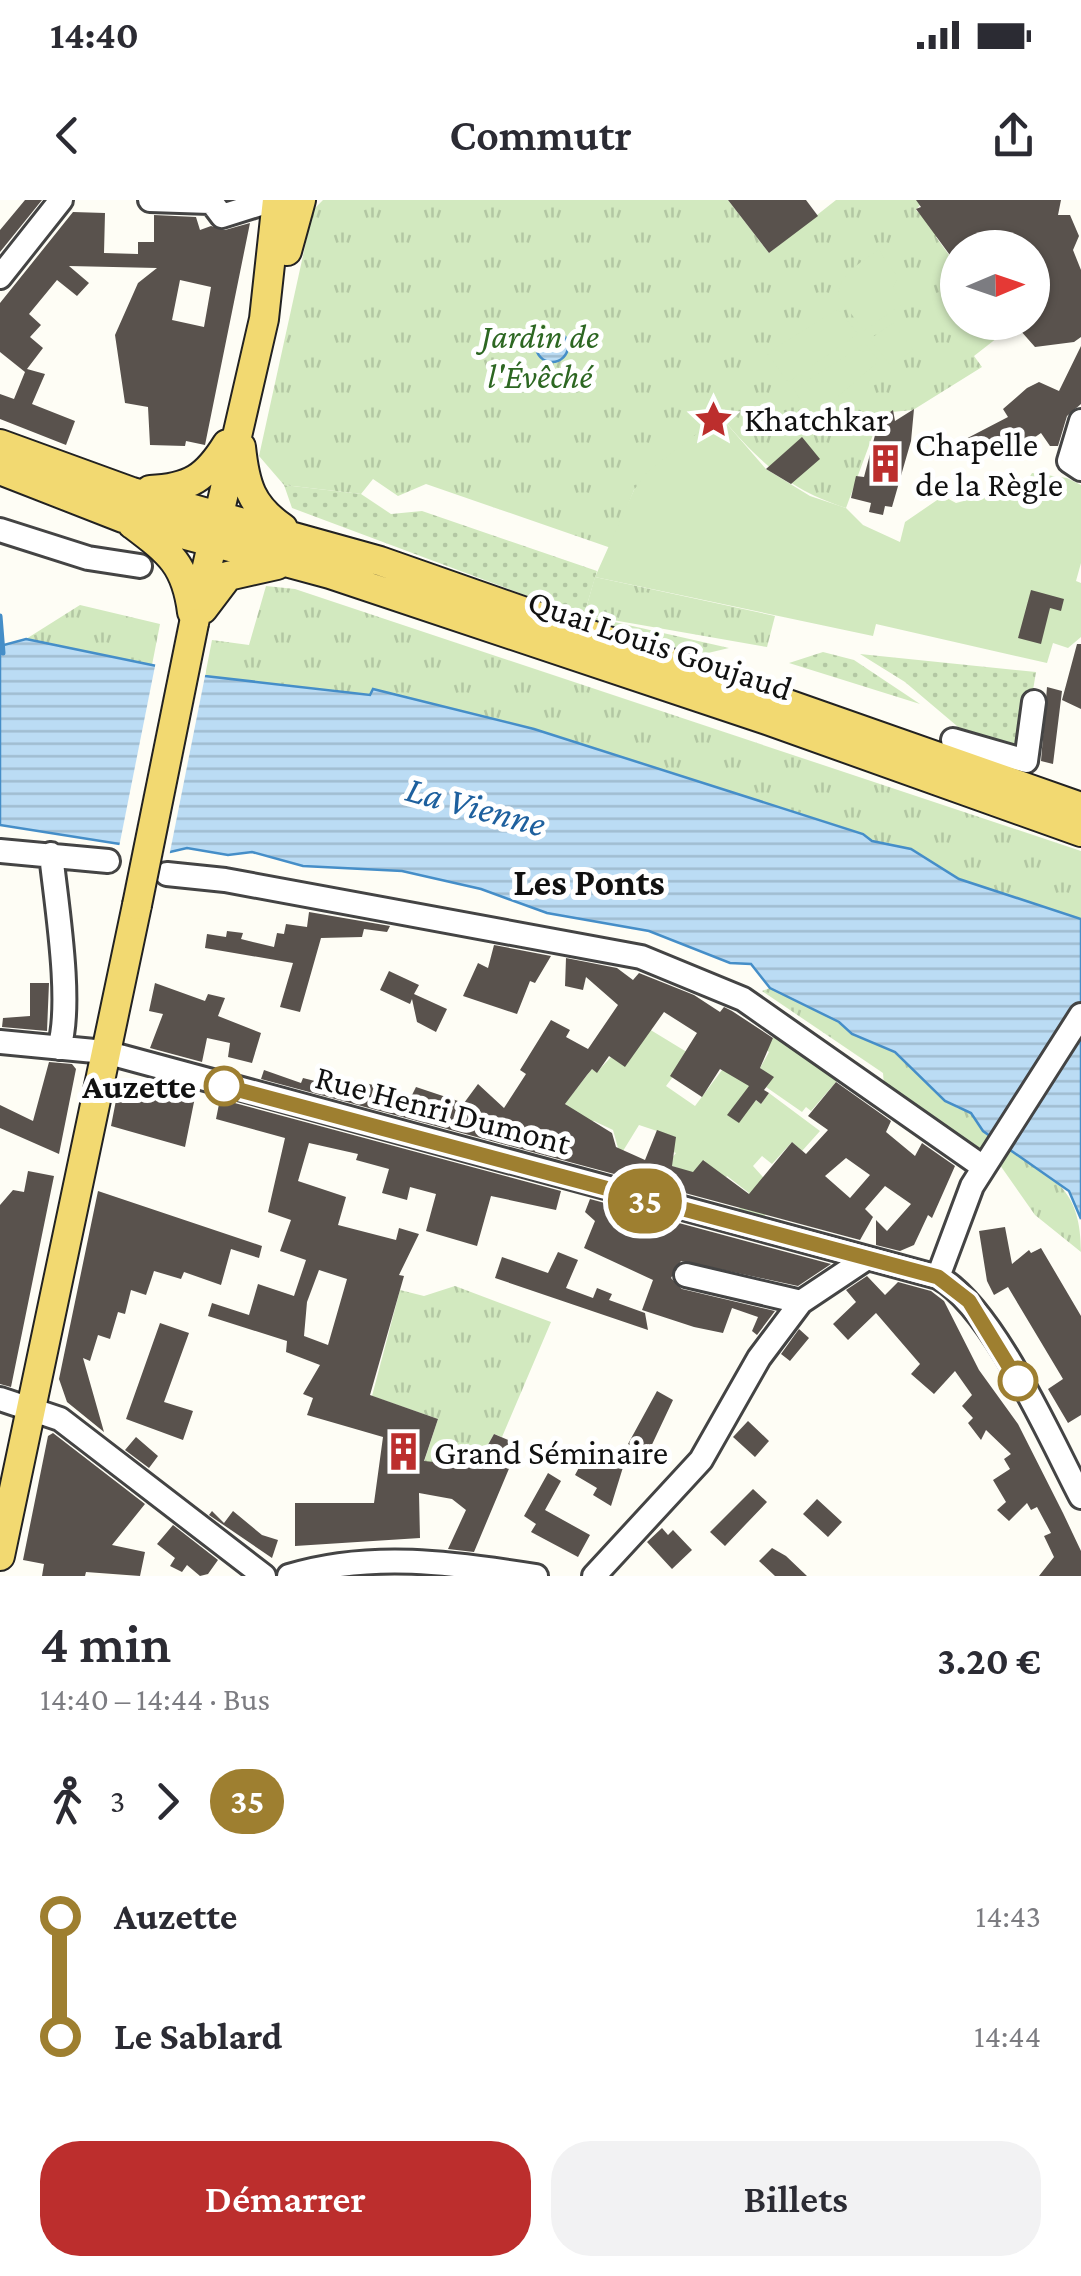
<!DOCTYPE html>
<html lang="fr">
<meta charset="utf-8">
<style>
body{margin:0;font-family:"Crimson Pro",serif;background:#f2f2f3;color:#2b2b33;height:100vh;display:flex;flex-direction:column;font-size:38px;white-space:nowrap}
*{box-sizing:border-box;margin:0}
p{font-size:32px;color:#7c7c81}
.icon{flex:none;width:55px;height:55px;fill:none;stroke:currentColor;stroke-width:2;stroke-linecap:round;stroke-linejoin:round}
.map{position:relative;height:1376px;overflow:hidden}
.sheet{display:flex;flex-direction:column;background:#fff;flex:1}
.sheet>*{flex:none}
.badge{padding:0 20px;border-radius:32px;font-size:35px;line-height:65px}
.needle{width:65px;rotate:88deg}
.tools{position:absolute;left:940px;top:30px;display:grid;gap:20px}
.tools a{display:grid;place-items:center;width:110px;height:110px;border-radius:50%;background:#fff;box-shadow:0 2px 8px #0004;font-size:50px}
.map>.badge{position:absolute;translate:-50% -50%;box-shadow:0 0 0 5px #fff}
.legs{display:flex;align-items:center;gap:15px;height:110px;padding:0 40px;font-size:32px}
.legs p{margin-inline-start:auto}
.head{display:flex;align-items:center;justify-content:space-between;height:170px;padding:0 40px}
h1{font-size:55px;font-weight:600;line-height:75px}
.cta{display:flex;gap:20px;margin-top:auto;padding:20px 40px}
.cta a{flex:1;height:115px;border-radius:40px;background:#bc2e2d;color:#fff;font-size:40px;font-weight:600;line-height:115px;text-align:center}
.cta a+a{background:#f2f2f3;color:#2b2b33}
ul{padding:0 40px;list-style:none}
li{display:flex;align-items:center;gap:35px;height:120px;font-size:38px}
li i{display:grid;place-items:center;width:15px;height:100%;margin:0 12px;background:currentColor}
li i::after{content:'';width:25px;height:25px;margin:-12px;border:8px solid;border-radius:50%;background:#fff}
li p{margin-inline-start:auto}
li:first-child i{background:linear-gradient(#0000 50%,currentColor 0)}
li:last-child i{background:linear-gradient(currentColor 50%,#0000 0)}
.status{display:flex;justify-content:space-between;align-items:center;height:70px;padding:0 50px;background:#fff;direction:ltr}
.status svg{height:28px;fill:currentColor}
header{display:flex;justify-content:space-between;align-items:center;height:130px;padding:0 40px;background:#fff;font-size:45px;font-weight:600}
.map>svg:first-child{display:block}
.grass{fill:url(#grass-dots)}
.park{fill:url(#park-tufts)}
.garden{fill:#d2e9bf}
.water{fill:url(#water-rules);stroke:#458ec8;stroke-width:2.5}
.pier{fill:#fefdf5}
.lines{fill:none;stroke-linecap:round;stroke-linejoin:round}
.stream{stroke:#458ec8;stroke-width:5}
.building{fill:#59524d;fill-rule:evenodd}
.minor-casing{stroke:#444;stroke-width:28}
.major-casing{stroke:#222;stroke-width:32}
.minor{stroke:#fff;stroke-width:22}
.major{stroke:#f2d971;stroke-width:28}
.major-bridge-casing{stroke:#222;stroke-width:32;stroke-linecap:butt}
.major-bridge{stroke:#f2d971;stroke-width:28}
.line-1-casing{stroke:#fff;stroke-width:22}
.line-1{stroke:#9e7f30;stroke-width:15}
.stop-1-dot{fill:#fff;stroke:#9e7f30;stroke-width:5}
.labels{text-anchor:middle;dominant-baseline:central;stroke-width:10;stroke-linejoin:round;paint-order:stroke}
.park-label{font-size:35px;font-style:italic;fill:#2d6722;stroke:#fff}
.poi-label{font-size:35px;fill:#111;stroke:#fff;text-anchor:start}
.street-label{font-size:35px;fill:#111;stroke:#fff}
.stop-label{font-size:35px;font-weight:bold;fill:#111;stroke:#fff;text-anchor:end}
.water-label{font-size:38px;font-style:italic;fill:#1e609e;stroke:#fff}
.neighbourhood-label{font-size:38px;font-weight:bold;fill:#111;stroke:#fff}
</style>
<div class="status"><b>14:40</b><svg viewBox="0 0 49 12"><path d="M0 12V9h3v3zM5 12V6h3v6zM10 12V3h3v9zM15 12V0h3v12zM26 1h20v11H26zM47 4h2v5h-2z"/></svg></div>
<header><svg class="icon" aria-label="back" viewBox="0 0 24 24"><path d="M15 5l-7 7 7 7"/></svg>Commutr<svg class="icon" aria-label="share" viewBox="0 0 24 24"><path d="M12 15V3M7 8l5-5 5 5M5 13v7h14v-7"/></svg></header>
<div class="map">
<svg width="1081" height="1376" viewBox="0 0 1081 1376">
<defs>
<pattern id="grass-dots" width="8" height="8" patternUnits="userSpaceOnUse" patternTransform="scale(2.5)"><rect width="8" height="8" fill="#d2e9bf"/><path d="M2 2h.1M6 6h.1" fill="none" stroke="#b3c7a3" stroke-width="1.8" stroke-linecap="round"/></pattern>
<pattern id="park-tufts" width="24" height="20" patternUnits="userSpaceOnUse" patternTransform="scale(2.5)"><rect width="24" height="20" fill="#d2e9bf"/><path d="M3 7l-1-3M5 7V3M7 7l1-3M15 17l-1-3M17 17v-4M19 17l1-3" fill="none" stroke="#b3c7a3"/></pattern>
<pattern id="water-rules" width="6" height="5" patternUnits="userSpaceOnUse" patternTransform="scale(2.5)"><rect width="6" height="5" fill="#bbdcf4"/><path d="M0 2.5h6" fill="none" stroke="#a0bcd0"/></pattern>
</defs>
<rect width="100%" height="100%" fill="#fefdf5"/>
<path class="grass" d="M284,285L361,294L391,314L422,311L597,371L584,415L729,448L691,457L292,308Z
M823,452L854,460L920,504L789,463Z
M860,454L1036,472L1023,550L970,537L905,482Z"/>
<path class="park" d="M323,0H728L769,53L836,0H924L916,10L920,14L924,11L929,27L940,34L936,37L949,55L953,52L957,63L958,122L1001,123L1006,131L974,156L982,167L913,210L881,213L846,308C786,288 761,263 720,216L634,290L611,348L426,284L398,296L373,279L361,294L284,285L259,256L313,10Z
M595,377L775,416L767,447L584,415Z
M266,386L295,389L1081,651V719L959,679L911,649L871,641L863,634L534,529L373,489L370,495L205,476L212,440L249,445Z
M80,405L160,424L152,465L26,439Z
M770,788L839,822L853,834L895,852L957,908L971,913L983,931L992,934L981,950L884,885L883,873L762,791Z
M1006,944C1053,979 1081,987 1081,1052L1035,1015L995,958Z
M455,1086L551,1122L502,1237L494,1234L476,1265L468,1269L463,1263L423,1265L438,1219L372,1196L400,1090L424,1096Z"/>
<path class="garden" d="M879,50L898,78L893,88L902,104L864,131L838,96C840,72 861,63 879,50Z
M838,109L858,134L788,182L767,153Z
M893,123L913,150L891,166L870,139Z
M865,143L879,161L813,218L794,190Z
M720,216L766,269L810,296L846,308L863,325L900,342L905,322L943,296L956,303L1025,285L1032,273L1067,278L1081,285V363L1076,381L1081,383V437L1068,448L1053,443L1047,463L876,424L873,436L595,377L634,290L647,272Z
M649,829L690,854L666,886L695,906L722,870L758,886L753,898L761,904L769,893L820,931L802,951L792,942L772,964L762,956L753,966L771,986L793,977L763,1018L737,1012L749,993L727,976L721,984L704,960L696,975L667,964L676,953L671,951L675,937L639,925L623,951L618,948L613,930L594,921H580L565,903L592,869L597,872L611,857Z
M778,830L842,875L811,911L806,907L802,912L766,887L773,877L760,868L769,852L765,849Z"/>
<path class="water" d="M536 146a16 16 0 1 1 32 0a16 16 0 1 1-32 0Z
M26,439L205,476L370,495L373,489L534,529L863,634L872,641L911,649L959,679L1081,719V1019L1069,991L983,931L971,913L945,901L895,852L852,834L839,822L770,788L751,764L730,763L649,731L547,713L481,689L402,671L303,666L252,652L228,655L187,648L170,652L0,625V446Z"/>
<path class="pier" d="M156,461L206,471L169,657L119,647Z"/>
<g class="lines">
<path class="stream" d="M0,416L3,453"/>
</g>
<path class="building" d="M25,0H42L0,52V30Z
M728,0H806L818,16L769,53Z
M916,0H1061L1058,15H1070L1079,36L1073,50L1081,70V137L1074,142L1035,147L1013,122H1032V48H958V66L916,9L921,7Z
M73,12L105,13L104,53L138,54V42H154V15L196,17L200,30L211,26L225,30L250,23L205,245L186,241L185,246L150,245L148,207L125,203L115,135L138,83L157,68L69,66L89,83L77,96L57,80L29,114L41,125L30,137L43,148L27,169L45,174L32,204L75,221L66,245L0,219V194L14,199L25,172L0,152V103ZM180,80L211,87L204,127L172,120Z
M1081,146V204L1067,216L1058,246H1050L1041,233L1022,246L1023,251L998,257L997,248L959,260L956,244L1008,217L1003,209L1027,188L1039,182L1059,191Z
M914,209L911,241L892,307L885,306L883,315L869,312L871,303L851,298L856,276L864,277L879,220L893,210L895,221Z
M802,237L820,259L791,284L766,269Z
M1031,390L1064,399L1061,411L1050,408L1041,444L1018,438Z
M1077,444H1081V509L1062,500Z
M1047,487L1062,491L1053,564L1041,561Z
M309,712L390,726L387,732L364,729L362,737L321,738L300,812L280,807L293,763L205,748L207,734L226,737L227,731L243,733L241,739L274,747L277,733L284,734L286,724L307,727Z
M494,745L551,756L535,783L530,781L517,814L463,796L478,763L488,768Z
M566,758L617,768L633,780L639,773L694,795L720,812L724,807L732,811L773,838L760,868L774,877L764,890L769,893L761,904L756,900L739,923L727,915L749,886L720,869L702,897L670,876L697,833L664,812L625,867L609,856L597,873L592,869L587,875L565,904L612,933L616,947L645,960L657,930L676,937L672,966L693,972L703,960L749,994L792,942L806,954L828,930L808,916L836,882L891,921L886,932L915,956L922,943L955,966L932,1018L928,1015L914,1045L900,1051L876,1045V1020L887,1031L911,1004L885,986L865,1009L873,1017L860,1040L261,879L264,870L301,883L303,878L315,881L318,871L412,895L416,887L464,903L478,884L504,908L526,874L520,870L551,820L570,830L566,837L588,849L618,805L586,777L583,790L565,786ZM846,958L870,975L850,998L825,976Z
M389,771L419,785L414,794L447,809L436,832L417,822L412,799L410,804L380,790Z
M30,783H49L47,831L2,827L3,818L30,816Z
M155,783L205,801L208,794L225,798L218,816L261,833L252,863L228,857L230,843L207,838L202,862L150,848L163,814L149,811Z
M49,862L72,864L76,869L59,954L0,928V905L33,921Z
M154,881L196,892L185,947L111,926L118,890L127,883L151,889Z
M220,899L561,991L556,1010L491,996L477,1046L426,1031L436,994L410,987L407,1000L382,993L389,969L356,960L358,954L309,943L298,981L346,997L338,1025L396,1040L399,1028L419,1034L399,1075L404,1076L370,1195L438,1219L424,1261L476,1266L494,1234L513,1242L507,1257L513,1259L474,1352L448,1349L466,1310L452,1299L419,1293L420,1338L295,1346V1303H374L383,1237L307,1215L313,1198L303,1194L320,1165L286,1152L287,1141L208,1116L212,1103L249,1115L258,1084L294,1096L306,1060L280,1051L291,1020L268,1012L285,938L216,919ZM319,1070L347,1079L328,1145L304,1136L307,1102Z
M28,971L54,976L11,1187L0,1184V1005L13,990L24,992Z
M98,991L262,1046L259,1058L231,1049L221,1085L184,1072L181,1079L154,1071L146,1095L131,1090L125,1114L118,1112L110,1139L98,1135L90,1161L83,1158L104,1232L67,1202L59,1179Z
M590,999L831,1064L798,1086L681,1061L671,1078L682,1089L775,1111L757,1135L752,1131L758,1117L732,1108L723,1133L694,1127L642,1110L653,1080L584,1048L595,1021L585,1012Z
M1005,1027L1012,1064L1029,1050L1031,1053L1041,1048L1081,1116V1215L1068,1223L1048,1189L1063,1179L1008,1087L994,1095L987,1081L979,1031Z
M558,1052L578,1060L566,1088L593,1098L597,1088L612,1094L609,1100L645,1113L648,1130L495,1078L502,1057L548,1073Z
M867,1076L885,1095L898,1082L931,1091L944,1101L979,1170L1018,1224L1063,1313L1081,1351V1376H1039L1054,1357L1044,1336L1051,1333L1037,1307L1031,1310L1027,1303L1009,1321L997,1310L1006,1302L993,1280L1010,1269L1004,1259L1011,1254L986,1230L981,1240L968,1223L973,1218L962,1206L972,1195L955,1171L934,1194L911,1174L920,1164L876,1113L848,1140L833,1124L856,1102L846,1090Z
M160,1123L189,1133L164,1202L193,1211L183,1240L126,1219Z
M799,1129L809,1138L790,1161L781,1154Z
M657,1191L673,1200L648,1253L628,1244Z
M748,1221L769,1241L755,1257L733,1237Z
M53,1233L145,1304L112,1345L145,1352L140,1376L86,1372L85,1376H42L44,1364L23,1360L48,1236Z
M136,1237L158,1256L149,1268L125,1250Z
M606,1255L624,1264L611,1306L593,1295L597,1288L575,1275L583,1260L592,1264L597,1256L603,1259Z
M548,1273L561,1281L545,1310L590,1335L578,1357L531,1332L536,1324L524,1316Z
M753,1289L767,1302L725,1346L710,1332Z
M817,1299L842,1322L828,1337L803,1314Z
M212,1311L224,1323L233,1311L262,1335L278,1340L272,1358L209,1315Z
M173,1325L218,1360L208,1374L200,1376L187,1365L182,1372L170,1366L175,1358L157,1344Z
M662,1328L668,1335L673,1330L692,1350L672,1369L647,1342Z
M772,1348L786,1356L807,1376H775L759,1361Z"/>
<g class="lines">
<defs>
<path id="minor" d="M150,0L210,2
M210,0L222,16L273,0
M0,77L61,0
M1081,221L1069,261L1081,269
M0,330L88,358L140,366
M953,540L1026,561L1034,502
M0,651L108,661
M51,654C56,702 73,803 59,848
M167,674L225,680L641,757L743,799L983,967
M0,842L105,852L938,1077C993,1107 1051,1240 1081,1297
M686,1075L801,1102
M938,1077L972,986L1081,815
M0,1199L60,1219L264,1376
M289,1376C371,1351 453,1363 536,1376
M594,1376L701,1260L759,1158L801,1102L864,1060"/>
<path id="major" d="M287,51L301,0
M0,244L132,292L380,361L1081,607
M241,247C245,285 251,306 283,328
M0,270L123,318L330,374L767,520L1081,632
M150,290C190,288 206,278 227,244
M132,324C169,352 186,364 192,412
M203,409L228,376L277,365
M194,423L264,119L277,0
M0,1356L137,705"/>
</defs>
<use href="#minor" class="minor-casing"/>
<use href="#major" class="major-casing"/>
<use href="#minor" class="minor"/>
<use href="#major" class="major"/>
<defs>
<path id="major-bridge" d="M137,705L194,423"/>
</defs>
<use href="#major-bridge" class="major-bridge-casing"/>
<use href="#major-bridge" class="major-bridge"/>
</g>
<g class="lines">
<defs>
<path id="line-1" d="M224,886L938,1077L969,1101L1018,1181"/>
</defs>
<use href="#line-1" class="line-1-casing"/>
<use href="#line-1" class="line-1"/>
</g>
<defs>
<symbol id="sight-bare" viewBox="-9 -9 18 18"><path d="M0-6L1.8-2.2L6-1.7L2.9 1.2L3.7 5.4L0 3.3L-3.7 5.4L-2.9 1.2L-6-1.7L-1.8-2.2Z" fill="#bc2e2d" stroke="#fff" stroke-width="2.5" paint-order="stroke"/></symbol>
<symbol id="building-bare" viewBox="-9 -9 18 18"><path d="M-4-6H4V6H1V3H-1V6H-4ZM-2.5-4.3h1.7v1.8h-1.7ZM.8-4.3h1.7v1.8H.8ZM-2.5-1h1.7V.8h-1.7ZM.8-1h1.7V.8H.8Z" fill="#bc2e2d" stroke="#fff" stroke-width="2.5" paint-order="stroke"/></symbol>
</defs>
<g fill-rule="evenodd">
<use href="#sight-bare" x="686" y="192" width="55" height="55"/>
<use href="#building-bare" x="858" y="236" width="55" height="55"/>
<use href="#building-bare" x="376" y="1224" width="55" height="55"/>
</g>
<g class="stop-1-dot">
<circle cx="224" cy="886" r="18"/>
<circle cx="1018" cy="1181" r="18"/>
</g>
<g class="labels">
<g class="park-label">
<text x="540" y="136">Jardin de<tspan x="540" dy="40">l'Évêché</tspan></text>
</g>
<g class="poi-label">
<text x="744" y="219">Khatchkar</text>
<text x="915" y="244">Chapelle<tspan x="915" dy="40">de la Règle</tspan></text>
<text x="434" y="1252">Grand Séminaire</text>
</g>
<g class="street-label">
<text transform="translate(660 445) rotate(19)">Quai Louis Goujaud</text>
<text transform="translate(443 910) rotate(15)">Rue Henri Dumont</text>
</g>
<g class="stop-label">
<text x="196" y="886">Auzette</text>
</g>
<g class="water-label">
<text transform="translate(476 606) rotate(15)">La Vienne</text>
</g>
<g class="neighbourhood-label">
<text x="589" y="682">Les Ponts</text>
</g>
</g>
</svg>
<div class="tools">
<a><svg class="needle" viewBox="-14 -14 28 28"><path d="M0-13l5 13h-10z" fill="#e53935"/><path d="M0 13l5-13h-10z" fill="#7c7c81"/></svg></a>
</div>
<b class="badge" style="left:645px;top:1001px;background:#9e7f30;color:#fff">35</b>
</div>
<section class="sheet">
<div class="head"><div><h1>4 min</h1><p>14:40 – 14:44 · Bus</p></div><b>3.20 €</b></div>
<div class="legs"><svg class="icon" aria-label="walk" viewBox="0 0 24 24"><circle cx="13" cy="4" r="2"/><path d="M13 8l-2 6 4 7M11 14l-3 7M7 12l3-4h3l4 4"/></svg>3<svg class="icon" aria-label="forward" viewBox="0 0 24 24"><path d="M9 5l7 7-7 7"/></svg><b class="badge" style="background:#9e7f30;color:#fff">35</b></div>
<ul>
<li><i style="color:#9e7f30"></i><b>Auzette</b><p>14:43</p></li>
<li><i style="color:#9e7f30"></i><b>Le Sablard</b><p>14:44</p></li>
</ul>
<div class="cta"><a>Démarrer</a><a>Billets</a></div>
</section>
